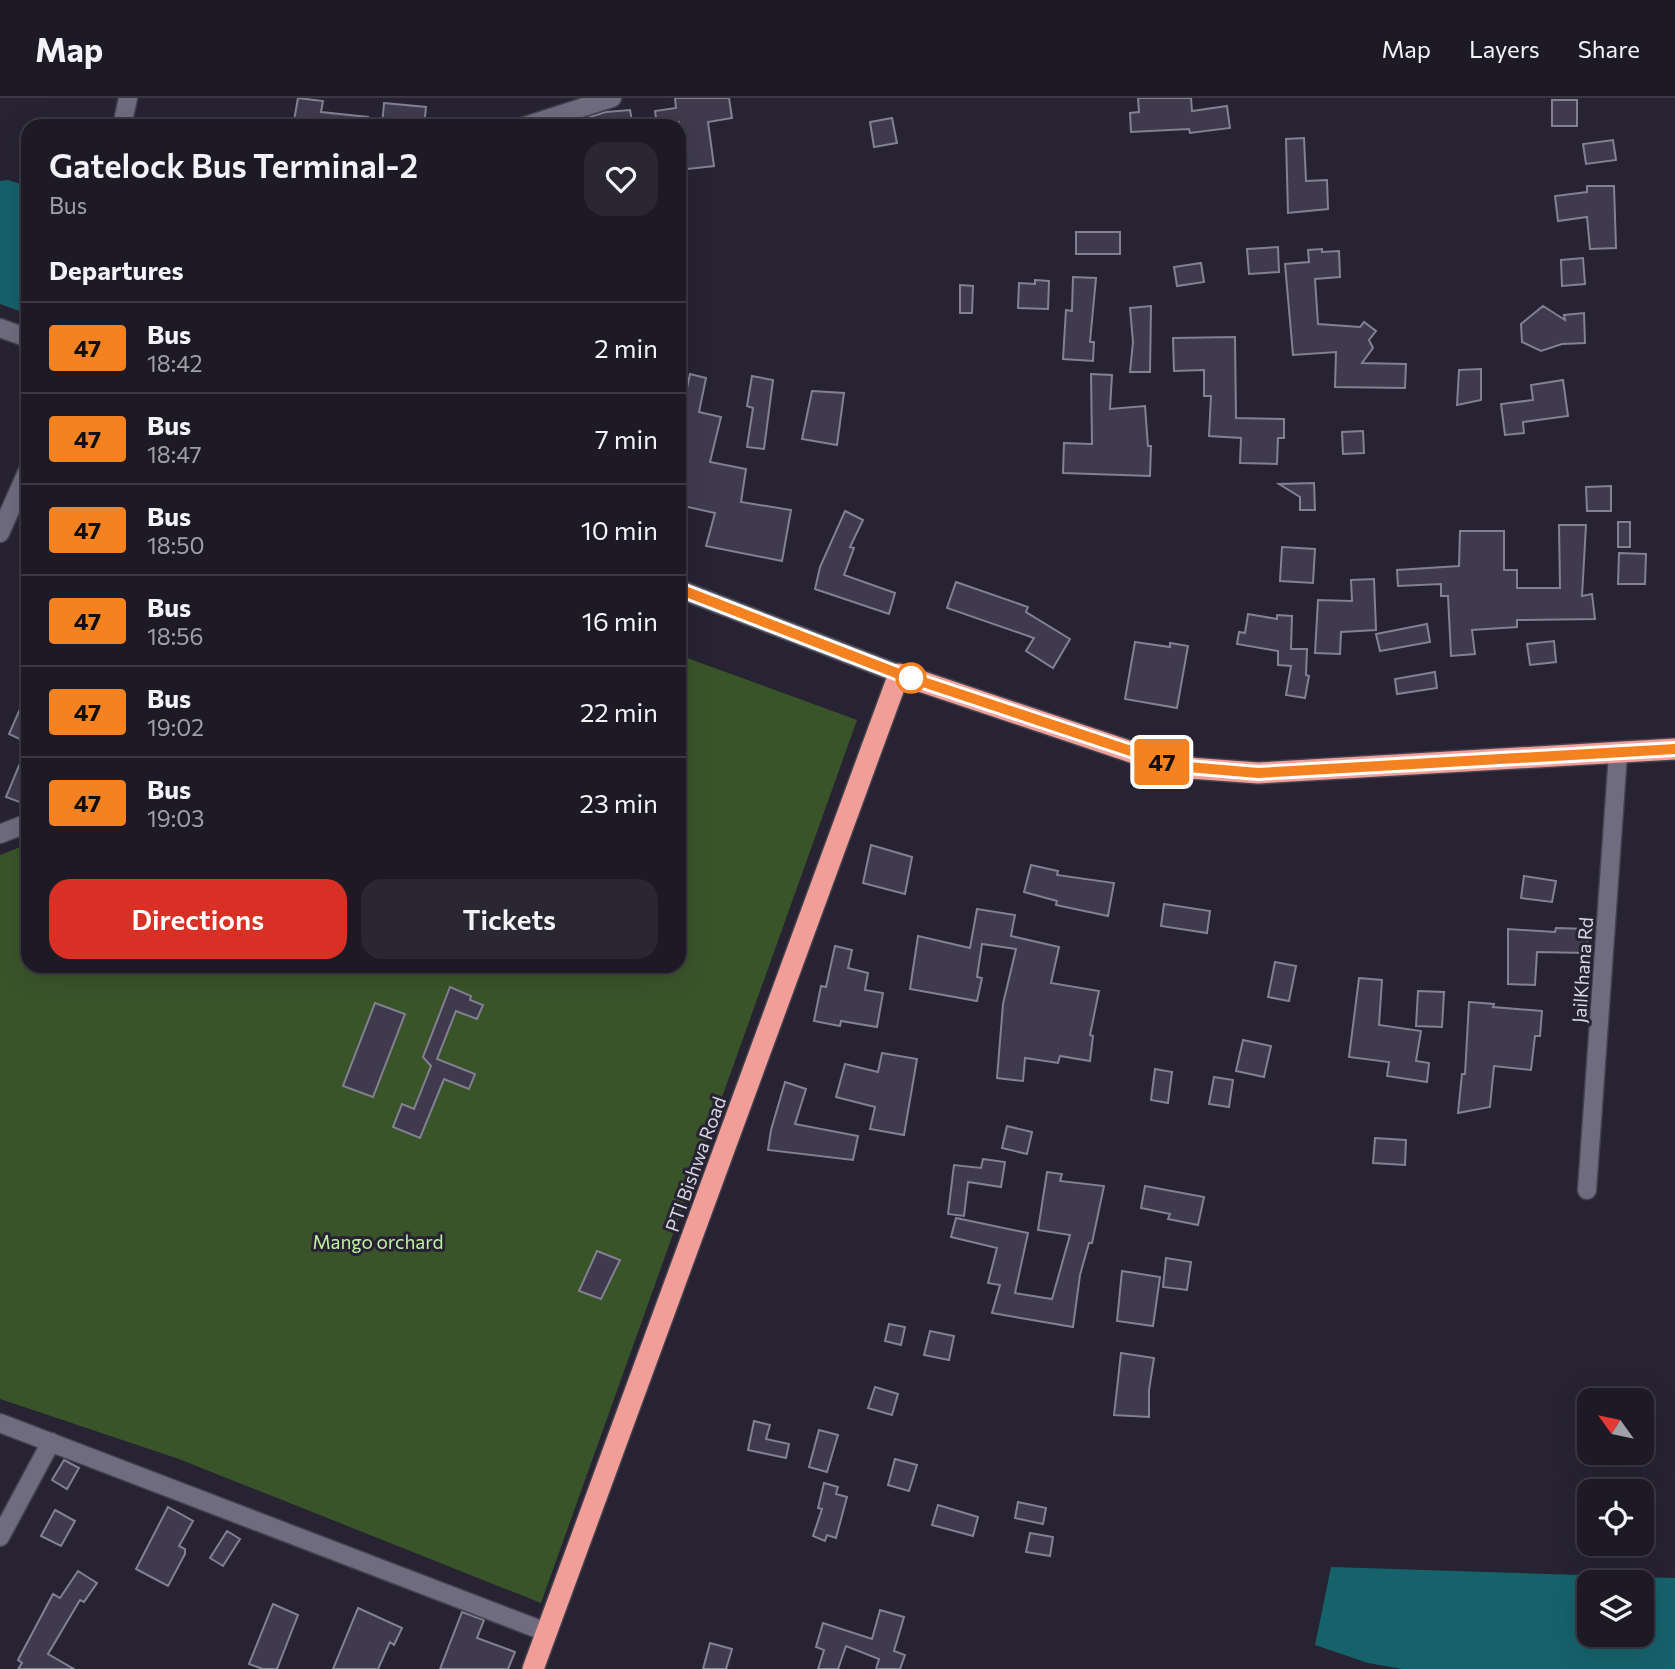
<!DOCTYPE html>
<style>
body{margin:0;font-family:Commissioner,sans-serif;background:#2a2732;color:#f1f3f6;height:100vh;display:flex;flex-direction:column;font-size:26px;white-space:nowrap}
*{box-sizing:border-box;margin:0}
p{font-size:23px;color:#a0a1a7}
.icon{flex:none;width:38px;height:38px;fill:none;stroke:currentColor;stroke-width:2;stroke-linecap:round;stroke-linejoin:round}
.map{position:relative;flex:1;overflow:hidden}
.drawer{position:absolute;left:21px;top:21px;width:665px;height:854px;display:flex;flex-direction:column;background:#1d1a26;border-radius:21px;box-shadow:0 7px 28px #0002,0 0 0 2px #3b3843}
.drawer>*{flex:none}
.badge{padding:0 14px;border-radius:5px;font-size:24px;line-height:46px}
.needle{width:46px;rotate:303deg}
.controls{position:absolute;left:1577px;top:1290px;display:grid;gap:14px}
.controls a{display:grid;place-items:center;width:77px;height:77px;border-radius:14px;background:#1d1a26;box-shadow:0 7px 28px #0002,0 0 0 2px #3b3843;font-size:35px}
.map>.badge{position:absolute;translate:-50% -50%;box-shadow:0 0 0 4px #fff}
h2{padding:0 28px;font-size:26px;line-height:63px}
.round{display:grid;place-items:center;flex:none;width:74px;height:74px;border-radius:21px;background:#2a2732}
.summary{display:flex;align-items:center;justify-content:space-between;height:119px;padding:0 28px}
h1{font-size:33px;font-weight:600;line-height:52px}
.action{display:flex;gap:14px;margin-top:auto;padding:14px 28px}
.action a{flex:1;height:80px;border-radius:21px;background:#d93025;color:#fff;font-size:28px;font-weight:600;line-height:80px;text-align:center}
.action a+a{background:#2a2732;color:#f1f3f6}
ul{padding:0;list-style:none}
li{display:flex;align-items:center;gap:21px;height:91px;padding:0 28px;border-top:2px solid #3b3843}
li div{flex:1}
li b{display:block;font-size:26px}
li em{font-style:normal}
li .badge{min-width:77px;font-weight:700;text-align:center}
header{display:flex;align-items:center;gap:42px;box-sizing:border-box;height:98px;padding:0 35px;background:#1d1a26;border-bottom:2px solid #3b3843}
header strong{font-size:33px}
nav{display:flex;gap:38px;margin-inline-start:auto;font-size:24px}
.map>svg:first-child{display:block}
.green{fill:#3a542a}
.water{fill:#16626b;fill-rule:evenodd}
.building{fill:#3f3b4d;stroke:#848094;stroke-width:2}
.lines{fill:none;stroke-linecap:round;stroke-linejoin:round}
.street-casing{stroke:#44414e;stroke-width:21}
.secondary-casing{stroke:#44414e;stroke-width:21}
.highway-casing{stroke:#44414e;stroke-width:24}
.street{stroke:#706c7f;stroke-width:18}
.secondary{stroke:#706c7f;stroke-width:18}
.highway{stroke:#f19d98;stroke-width:21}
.line-casing{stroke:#fff;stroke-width:16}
.line{stroke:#f58220;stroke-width:10}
.stop-dot{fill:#fff;stroke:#f58220;stroke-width:3.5}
.labels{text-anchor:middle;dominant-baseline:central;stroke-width:6;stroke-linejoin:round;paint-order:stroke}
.street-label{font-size:19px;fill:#d8d6e1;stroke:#272333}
.park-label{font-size:19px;fill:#c0f3a2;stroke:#272333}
</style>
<header>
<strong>Map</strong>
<nav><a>Map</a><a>Layers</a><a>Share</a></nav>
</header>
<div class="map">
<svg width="1675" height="1571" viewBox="0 0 1675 1571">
<rect width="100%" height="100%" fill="#272333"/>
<path class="green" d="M679,557L857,622L541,1505L179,1361L0,1301V757L28,746V868H679Z"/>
<path class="water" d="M8,82L28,88V216L0,206V83Z
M1331,1469L1675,1480V1571H1402L1368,1565L1315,1547ZM1589,1484H1642V1536H1589Z"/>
<path class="building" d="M298,0L323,3L321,14L368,19L367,28H293Z
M675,0H729L732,20L708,24L714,68L679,72V24L657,27L655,13L676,10Z
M1138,0H1191L1192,13L1227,8L1230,30L1190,35L1189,31L1131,34L1130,15L1139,14Z
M1552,2H1577V28H1552Z
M384,5L426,9L424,28H382Z
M630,12L633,28H577L576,23L606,14Z
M892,20L897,45L874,49L870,24Z
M1304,40L1306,83L1327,82L1328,111L1288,115L1286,41Z
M1613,42L1616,62L1586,66L1583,46Z
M1587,88H1614L1616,150L1590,151L1587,119L1558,123L1555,98L1587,94Z
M1076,134H1120V156H1076Z
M1278,149L1279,174L1249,176L1247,151Z
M1322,151V154L1339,153L1340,179L1315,181L1318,226L1360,229L1364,224L1376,233L1369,242L1373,250L1362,265L1406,266L1405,290L1335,289L1336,254L1293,257L1285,166L1309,164L1308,152Z
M1583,160L1585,186L1562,188L1561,162Z
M1201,165L1204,184L1177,188L1174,169Z
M1073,179L1096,180L1090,244H1094L1093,263L1063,261L1066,212L1072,213Z
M1035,182L1049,183L1048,211L1018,210L1019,185L1035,186Z
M960,187L973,188L972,215H960Z
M1151,208L1150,274H1130L1133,244L1130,210Z
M1543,208L1565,222L1564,217L1584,215L1585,245L1562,246L1541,253L1522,244L1521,226Z
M1235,239L1236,320L1284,321V340H1278L1277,366L1240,365L1241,340L1209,338L1211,298H1204V272L1174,273L1173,240Z
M1481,271V302L1457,307L1459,272Z
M690,276L706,280L699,314L721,319L710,364L746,371L741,404L791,412L782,463L706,448L715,415L679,407V328Z
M1091,276L1112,277L1110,311L1145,308L1148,348H1151L1150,378L1063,375L1064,345L1092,346Z
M752,278L773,282L764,351L747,349L753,310L747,308Z
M1563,282L1568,318L1523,324L1524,335L1505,337L1501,306L1533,302L1531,287Z
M812,293L844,295L837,347L802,341Z
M1363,333L1364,355L1343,356L1342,334Z
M1314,385L1315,412H1300V399L1279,386Z
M1611,388V413H1587L1586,389Z
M845,413L863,422L850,449L854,450L844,477L895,495L889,516L815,491L820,469Z
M1618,424H1630V449H1618Z
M1559,427H1586L1582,498L1592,496L1595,521L1517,522V529L1472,532L1475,556L1451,558L1448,498H1441V486L1398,488L1397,472L1459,468L1460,433H1504V472H1517V490H1560Z
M1282,449L1315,451L1313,485L1280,483Z
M1619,455L1646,456L1645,486H1618Z
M1374,481L1376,532L1341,534L1340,556L1315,555L1318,502L1352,503L1351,482Z
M956,484L1028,509L1026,514L1070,541L1053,570L1026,553L1034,540L947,510Z
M1248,516L1277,521V517L1292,518L1291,551H1307L1306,577L1309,578L1305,600L1286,597L1291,568L1278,567V553L1237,546L1239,534L1245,535Z
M1427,526L1430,544L1380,553L1376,536Z
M1554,543L1556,564L1530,567L1527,546Z
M1135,544L1170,549V545L1188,548L1177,610L1125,601Z
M1435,574L1437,590L1397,596L1395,581Z
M28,593V645L9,636Z
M28,646V707L6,699Z
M871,747L912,759L905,796L863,785Z
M1031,767L1058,773L1057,777L1114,785L1108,818L1056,807L1057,803L1024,794Z
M1524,778L1556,783L1552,804L1521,800Z
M1164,806L1210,813L1207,835L1161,828Z
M977,811L1015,817L1011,838L1059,849L1051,885L1099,893L1090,937L1093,938L1090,963L1060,958L1058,965L1025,960L1023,983L997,980L1003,906L1016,851L982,846L977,879L982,880L977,903L910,891L918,838L970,850Z
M1556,830L1588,831L1587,855L1537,854L1535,887L1508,886V831L1555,834Z
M835,848L852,852L848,870L868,875L865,892L883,895L877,929L841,923L840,928L814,923L821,888L826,889Z
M1275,864L1296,868L1289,903L1268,899Z
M1359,880L1382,882L1379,927L1421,933L1416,963L1429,965L1427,984L1387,978L1389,964L1349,959Z
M450,889L471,898L470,902L483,907L477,921L456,913L437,961L475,976L469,991L444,981L420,1040L393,1029L402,1006L414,1011L431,968L423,959Z
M1418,893L1444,894L1442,929L1416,928Z
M1469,904L1494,906L1493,909L1542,913L1540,938H1535L1531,972L1494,968L1490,1009L1458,1015L1462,976H1465Z
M375,905L405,916L373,999L343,988Z
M1243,942L1271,948L1264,979L1236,973Z
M882,955L917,961L904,1037L870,1031L875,1009L836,999L845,966L878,974Z
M1155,971L1172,974L1168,1005L1151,1002Z
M1214,979L1233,982L1229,1009L1209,1006Z
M785,984L806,991L795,1026L858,1038L853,1062L768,1052L771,1032Z
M1007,1028L1032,1034L1027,1056L1002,1050Z
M1375,1040L1406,1042L1405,1067L1373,1065Z
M983,1061L1005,1064L1001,1089L968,1084L964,1118L948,1116L954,1067L981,1070Z
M1047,1074L1062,1076L1060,1083L1104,1088L1092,1145H1089L1080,1177L1073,1229L992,1215L1000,1187L988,1185L997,1150L951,1139L956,1120L1028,1135L1015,1195L1052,1201L1070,1137L1038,1132Z
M1145,1088L1204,1099L1198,1127L1168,1121L1170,1116L1141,1110Z
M597,1153L620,1162L601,1201L579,1193Z
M1166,1160L1191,1164L1187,1192L1163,1189Z
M1122,1173L1160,1179L1153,1228L1117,1223Z
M889,1226L905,1229L901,1247L885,1243Z
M930,1233L954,1238L949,1262L924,1257Z
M1121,1255L1154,1260L1149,1292V1319L1114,1317Z
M875,1289L898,1296L892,1317L868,1310Z
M754,1323L770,1327L766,1341L789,1346L786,1360L748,1352Z
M819,1332L838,1337L827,1374L809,1369Z
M895,1361L917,1367L909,1393L888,1387Z
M64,1362L79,1370L67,1391L52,1382Z
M824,1385L838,1389L836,1396L847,1399L836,1440L827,1437L825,1443L813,1438L822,1411L818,1410Z
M1018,1404L1046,1410L1043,1426L1015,1420Z
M938,1407L978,1419L973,1438L932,1427Z
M168,1409L193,1423L179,1448L185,1451V1456L168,1488L136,1471Z
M55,1412L75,1423L61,1448L41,1438Z
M227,1433L240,1441L223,1468L210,1460Z
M1030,1435L1053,1439L1050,1458L1026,1454Z
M78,1473L97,1485L84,1504L80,1502L48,1556L74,1571H18L22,1565L18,1562L53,1496L60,1500Z
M273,1506L298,1517L277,1571H263L249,1566Z
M358,1510L402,1530L394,1547L390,1544L378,1571H333Z
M880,1512L904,1519L894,1553L905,1557L900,1571H876L879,1561L846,1548L838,1571H818L824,1552L816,1549L823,1525L872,1541Z
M462,1514L484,1522L477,1540L515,1554L508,1571H440Z
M710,1545L732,1551L726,1571H703Z"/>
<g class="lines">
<defs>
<path id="street" d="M0,230L28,240
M0,435L28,372
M0,736L28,725
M1587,1092L1618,656
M0,1325L546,1534
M0,1439L51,1344"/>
<path id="secondary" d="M122,28L128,0
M525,28L612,0
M679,491L899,576"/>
<path id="highway" d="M533,1571L899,576L1176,669L1258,675L1675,651"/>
</defs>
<use href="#street" class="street-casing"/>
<use href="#secondary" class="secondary-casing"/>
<use href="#highway" class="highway-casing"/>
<use href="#street" class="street"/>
<use href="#secondary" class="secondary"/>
<use href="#highway" class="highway"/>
</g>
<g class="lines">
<defs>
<path id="line" d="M679,491L899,576L1176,668L1258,675L1675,651"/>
</defs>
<use href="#line" class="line-casing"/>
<use href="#line" class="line"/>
</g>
<circle class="stop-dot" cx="911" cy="580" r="14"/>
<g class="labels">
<g class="street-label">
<text transform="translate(1582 872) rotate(-86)">JailKhana Rd</text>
<text transform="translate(695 1066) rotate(-70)">PTI Bishwa Road</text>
</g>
<g class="park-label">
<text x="378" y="1143">Mango orchard</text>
</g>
</g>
</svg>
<div class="controls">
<a><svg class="needle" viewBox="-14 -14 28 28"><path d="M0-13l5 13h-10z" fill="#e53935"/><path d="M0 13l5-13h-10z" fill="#a0a1a7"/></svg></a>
<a><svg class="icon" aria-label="locate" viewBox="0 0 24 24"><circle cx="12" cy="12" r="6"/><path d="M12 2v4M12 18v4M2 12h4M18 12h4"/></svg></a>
<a><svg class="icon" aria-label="layers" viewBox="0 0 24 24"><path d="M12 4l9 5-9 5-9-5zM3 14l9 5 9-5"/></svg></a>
</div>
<b class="badge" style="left:1162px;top:664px;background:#f58220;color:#111">47</b>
<section class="drawer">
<div class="summary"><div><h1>Gatelock Bus Terminal-2</h1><p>Bus</p></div><a class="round"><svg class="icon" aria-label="heart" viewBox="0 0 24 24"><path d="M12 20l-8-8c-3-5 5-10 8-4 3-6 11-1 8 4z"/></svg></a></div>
<h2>Departures</h2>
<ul>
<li><span class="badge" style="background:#f58220;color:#111">47</span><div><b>Bus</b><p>18:42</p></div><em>2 min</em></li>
<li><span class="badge" style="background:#f58220;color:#111">47</span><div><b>Bus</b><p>18:47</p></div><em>7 min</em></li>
<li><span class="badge" style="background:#f58220;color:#111">47</span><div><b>Bus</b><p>18:50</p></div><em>10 min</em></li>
<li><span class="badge" style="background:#f58220;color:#111">47</span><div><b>Bus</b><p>18:56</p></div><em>16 min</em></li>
<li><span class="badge" style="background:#f58220;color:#111">47</span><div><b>Bus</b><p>19:02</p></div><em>22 min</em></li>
<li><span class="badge" style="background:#f58220;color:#111">47</span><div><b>Bus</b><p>19:03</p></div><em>23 min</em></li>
</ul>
<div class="action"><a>Directions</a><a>Tickets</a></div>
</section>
</div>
